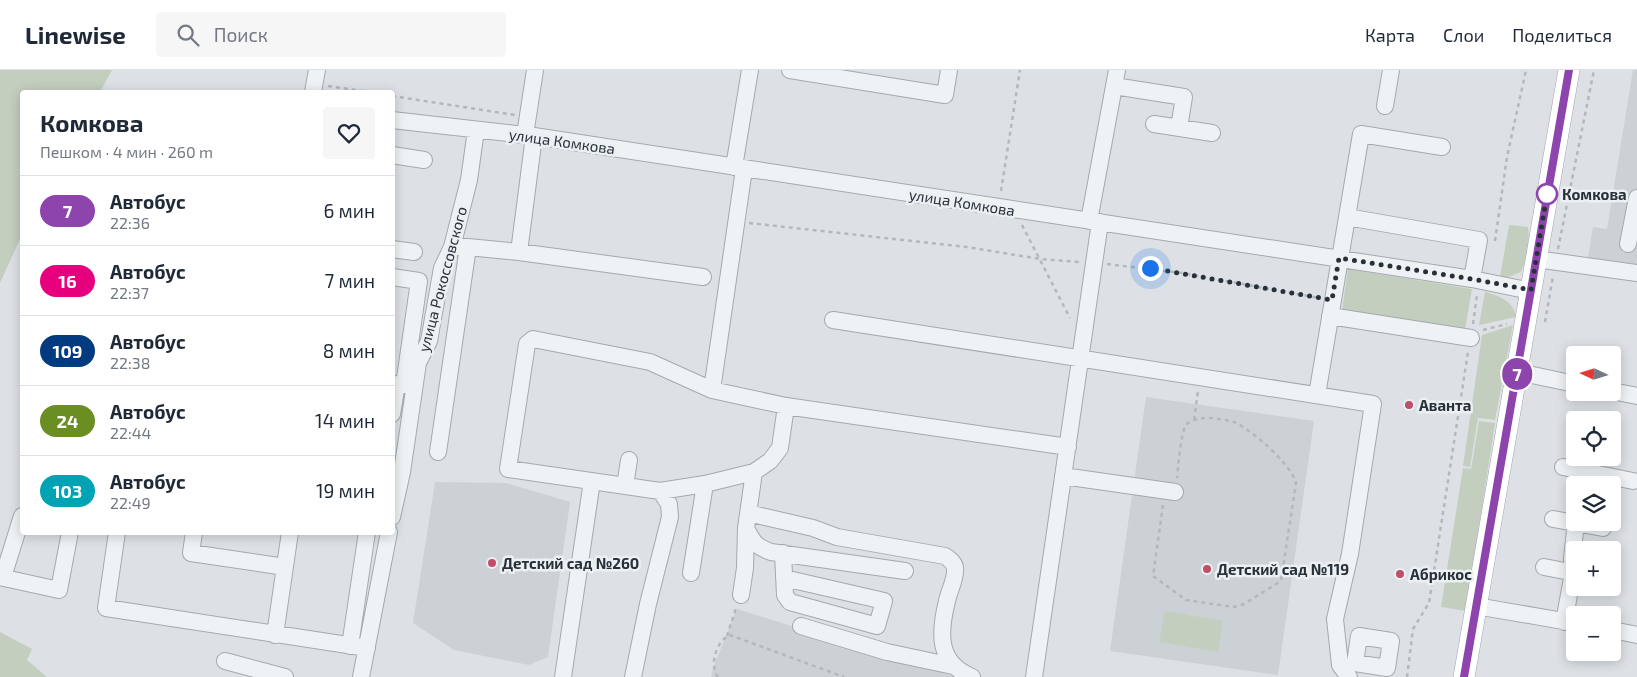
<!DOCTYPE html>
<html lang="ru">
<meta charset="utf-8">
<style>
body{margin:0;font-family:"Exo 2",sans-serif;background:#f6f6f7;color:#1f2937;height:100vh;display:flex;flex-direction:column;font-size:19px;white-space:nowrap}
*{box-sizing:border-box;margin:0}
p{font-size:16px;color:#747a83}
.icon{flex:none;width:28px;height:28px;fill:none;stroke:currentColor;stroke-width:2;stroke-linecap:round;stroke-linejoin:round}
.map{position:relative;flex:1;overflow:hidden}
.panel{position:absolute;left:20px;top:20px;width:375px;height:445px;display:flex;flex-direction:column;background:#fff;border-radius:5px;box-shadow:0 2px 12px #0003}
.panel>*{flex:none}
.badge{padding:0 10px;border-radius:16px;font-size:18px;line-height:32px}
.needle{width:32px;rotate:274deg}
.buttons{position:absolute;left:1566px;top:276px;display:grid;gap:10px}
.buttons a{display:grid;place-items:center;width:55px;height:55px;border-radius:5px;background:#fff;box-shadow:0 2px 12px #0003;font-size:25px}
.you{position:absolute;width:25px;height:25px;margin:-12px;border:4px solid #fff;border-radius:50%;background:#1a73e8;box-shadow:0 0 0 8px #1a73e833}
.map>.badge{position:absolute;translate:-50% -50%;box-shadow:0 0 0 2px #fff}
.round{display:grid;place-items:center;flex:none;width:52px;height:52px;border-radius:5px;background:#f6f6f7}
.summary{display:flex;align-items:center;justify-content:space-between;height:85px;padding:0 20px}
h1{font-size:24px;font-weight:700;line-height:38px}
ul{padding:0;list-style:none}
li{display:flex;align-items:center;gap:15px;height:70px;padding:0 20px;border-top:1px solid #e0e1e3}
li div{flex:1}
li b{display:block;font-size:19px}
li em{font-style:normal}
li .badge{min-width:55px;font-weight:700;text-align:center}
header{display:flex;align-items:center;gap:30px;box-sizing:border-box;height:70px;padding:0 25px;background:#fff;border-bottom:1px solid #e0e1e3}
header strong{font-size:24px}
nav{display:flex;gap:28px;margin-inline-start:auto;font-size:18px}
.search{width:350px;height:45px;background:#f6f6f7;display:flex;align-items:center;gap:12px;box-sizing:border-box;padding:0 18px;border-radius:5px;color:#747a83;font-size:19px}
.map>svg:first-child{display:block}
.built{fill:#ccd1d6}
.green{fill:#c4cebf}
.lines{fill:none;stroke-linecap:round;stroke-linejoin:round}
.minor-casing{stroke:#a3a9ae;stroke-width:18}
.major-casing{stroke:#9ea7b0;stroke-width:22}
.path{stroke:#b3b8bc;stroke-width:2.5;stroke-dasharray:4 4;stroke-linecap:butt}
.minor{stroke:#eff2f4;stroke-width:16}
.major{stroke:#fff;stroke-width:21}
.line-casing{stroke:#fff;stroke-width:11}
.line{stroke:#8e44ad;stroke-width:8}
.walk{stroke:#28313a;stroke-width:5;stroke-dasharray:0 9}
.stop-dot{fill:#fff;stroke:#8e44ad;stroke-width:2.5}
.poi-dot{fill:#bf4e69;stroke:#ecf0f3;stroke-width:2}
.labels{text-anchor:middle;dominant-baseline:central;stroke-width:5;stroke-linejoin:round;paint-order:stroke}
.street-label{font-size:15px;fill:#28313a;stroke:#ecf0f3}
.stop-label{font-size:15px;font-weight:bold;fill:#28313a;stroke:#ecf0f3;text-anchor:start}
.poi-label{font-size:15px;font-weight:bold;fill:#28313a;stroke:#ecf0f3;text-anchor:start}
</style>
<header>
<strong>Linewise</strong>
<div class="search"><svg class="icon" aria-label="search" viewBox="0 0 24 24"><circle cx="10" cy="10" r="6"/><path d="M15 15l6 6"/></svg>Поиск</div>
<nav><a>Карта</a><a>Слои</a><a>Поделиться</a></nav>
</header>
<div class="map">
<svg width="1637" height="607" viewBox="0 0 1637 607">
<rect width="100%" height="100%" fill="#dde1e5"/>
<path class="built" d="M1633,0H1637V199L1588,188L1593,157L1607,159Z
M1146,327L1314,351L1278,605L1110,581Z
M435,412L506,413L570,432L548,587L529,595L454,580L413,553Z
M737,539L956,607H711L713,598Z"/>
<path class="green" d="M0,0H112L100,22H22V165L0,213Z
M1509,155L1528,157C1530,173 1527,187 1521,202L1506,208L1500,207Z
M1348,199L1472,219L1465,260L1342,240Z
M1485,222C1498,225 1515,232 1516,247L1479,255Z
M1513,255L1495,350L1478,348L1470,397L1463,396L1482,265Z
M1479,351L1495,353L1466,541L1441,537L1463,398L1471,399Z
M1165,541L1223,551L1218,582L1159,572Z
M0,562L32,579L27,590L47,607H0Z"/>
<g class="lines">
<defs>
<path id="minor" d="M790,0L945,25L949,0
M1114,16L1184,27L1179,58
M313,22L317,0
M1385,36L1391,0
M392,50L534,66L1472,209L1531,221
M1154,54L1212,63
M525,65L535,0
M392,85L424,90
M734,97L750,0
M744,99L712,320L786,336L1068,377
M1347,147L1479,170L1472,209
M1089,151L1117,0
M1628,174L1637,128
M452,177H468L519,182L703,207
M392,179L414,182
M519,182L534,66
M1536,189L1637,203
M392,207L419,211L404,315L397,314L392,344
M1330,246L1471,268
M833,250L1373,334L1350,484L1335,549L1340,595L1349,607
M1518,302L1575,314
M712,320L650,292L533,269L527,274L508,399L660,421L705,414L754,402L770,391L780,378L786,336
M1612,321L1637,326
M1317,325L1361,64L1442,77
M438,382L468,177
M1563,397L1633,411
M1063,406L1175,422
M625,416L629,390
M748,443L813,458L837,467L945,486C951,490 956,494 955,501C955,511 949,521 947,531C939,563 937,593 972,607
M392,447L402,402L418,293L429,271L442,198L452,177L469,110L476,60
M1553,449L1603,458
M746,458C753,472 755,476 771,482L905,501
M117,462L106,538L367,578
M194,462L191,483L285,497
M783,483L785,525L790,532L877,556L884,531L784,508
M1544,497L1575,503
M691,503L705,414
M0,507L59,520L70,462
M3,507L22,446
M741,525L745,498L746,458L754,402
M1476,536L1575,553
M1564,552L1573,503L1572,488L1576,452
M801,556L887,582L953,596
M1612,560L1637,565
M275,565L290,462
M1359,566L1391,571L1387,598L1355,593Z
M350,576L367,462
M225,591L285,607
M361,607L389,462
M563,607L592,411
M633,607L648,534L670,447L669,434L660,421
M1034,607L1100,152"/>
<path id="major" d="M1464,607L1569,0"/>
</defs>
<use href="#minor" class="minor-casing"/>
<use href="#major" class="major-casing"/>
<path class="path" d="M328,16L369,22
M392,26L515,45
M1001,121L1020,0
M749,153L967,177L1040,189L1079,192
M1022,155L1070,248
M1495,171L1507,87L1526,0
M1558,179L1594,0
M1107,194L1182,203L1319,228
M1545,252L1553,206
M1473,254L1477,225
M1483,260L1507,254
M1194,350L1198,321
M1163,435L1153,506L1186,530L1234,537L1244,534L1281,511L1296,413C1291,394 1252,360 1234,352C1224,349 1214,348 1204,348C1198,349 1190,350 1186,355C1181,362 1178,397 1177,408
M727,566L736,538
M718,607C709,595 716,571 730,565L844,607
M1407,607L1413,559L1429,533L1468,282"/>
<use href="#minor" class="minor"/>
<use href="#major" class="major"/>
</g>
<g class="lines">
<defs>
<path id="line" d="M1464,607L1569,0"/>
</defs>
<use href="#line" class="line-casing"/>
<use href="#line" class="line"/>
<path class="walk" d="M1150,198L1332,230L1339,188L1472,209L1531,220L1547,124"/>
</g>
<circle class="stop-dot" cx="1547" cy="124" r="10"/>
<g class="poi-dot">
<circle cx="1409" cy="335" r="5"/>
<circle cx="492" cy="493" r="5"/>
<circle cx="1207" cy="499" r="5"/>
<circle cx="1400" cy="504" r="5"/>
</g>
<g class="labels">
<g class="street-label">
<text transform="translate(562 71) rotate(8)">улица Комкова</text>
<text transform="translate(962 132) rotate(9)">улица Комкова</text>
<text transform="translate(442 209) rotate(-75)">улица Рокоссовского</text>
</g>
<g class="stop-label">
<text x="1562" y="124">Комкова</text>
</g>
<g class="poi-label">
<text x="1419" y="335">Аванта</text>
<text x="502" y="493">Детский сад №260</text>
<text x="1217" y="499">Детский сад №119</text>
<text x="1410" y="504">Абрикос</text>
</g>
</g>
</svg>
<div class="buttons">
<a><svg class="needle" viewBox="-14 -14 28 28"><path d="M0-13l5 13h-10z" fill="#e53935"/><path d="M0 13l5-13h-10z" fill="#747a83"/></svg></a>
<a><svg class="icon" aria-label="locate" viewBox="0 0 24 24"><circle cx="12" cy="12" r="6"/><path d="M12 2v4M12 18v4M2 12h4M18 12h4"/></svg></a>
<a><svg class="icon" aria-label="layers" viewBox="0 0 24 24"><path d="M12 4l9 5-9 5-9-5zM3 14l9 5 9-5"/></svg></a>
<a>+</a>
<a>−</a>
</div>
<div class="you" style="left:1150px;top:198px"></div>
<b class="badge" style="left:1517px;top:304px;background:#8e44ad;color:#fff">7</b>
<section class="panel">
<div class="summary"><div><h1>Комкова</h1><p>Пешком · 4 мин · 260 m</p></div><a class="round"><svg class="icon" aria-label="heart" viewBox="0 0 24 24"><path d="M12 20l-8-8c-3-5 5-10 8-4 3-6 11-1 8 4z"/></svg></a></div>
<ul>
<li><span class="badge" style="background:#8e44ad;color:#fff">7</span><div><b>Автобус</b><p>22:36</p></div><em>6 мин</em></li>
<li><span class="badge" style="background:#e6007e;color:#fff">16</span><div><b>Автобус</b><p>22:37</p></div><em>7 мин</em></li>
<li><span class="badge" style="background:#003b80;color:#fff">109</span><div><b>Автобус</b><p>22:38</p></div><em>8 мин</em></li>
<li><span class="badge" style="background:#6b8e23;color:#fff">24</span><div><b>Автобус</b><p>22:44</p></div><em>14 мин</em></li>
<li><span class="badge" style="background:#00a3b4;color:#fff">103</span><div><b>Автобус</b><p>22:49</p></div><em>19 мин</em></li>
</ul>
</section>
</div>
